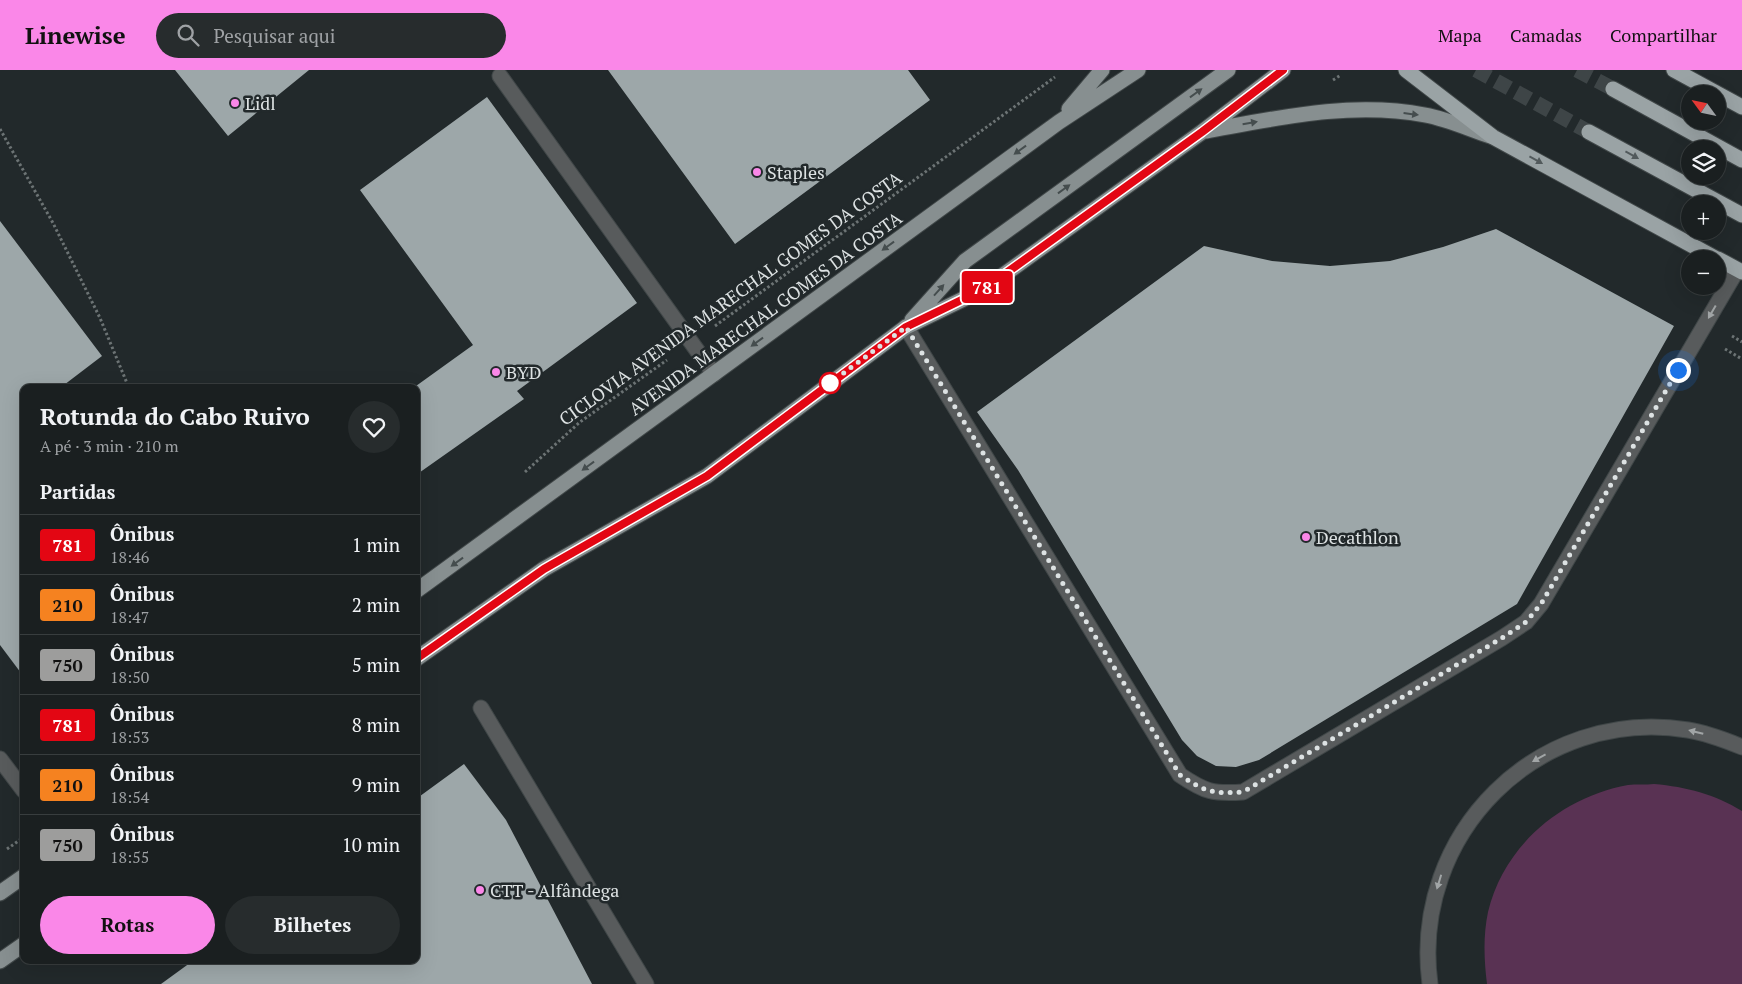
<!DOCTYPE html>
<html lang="pt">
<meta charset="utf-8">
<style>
body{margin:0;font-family:"PT Serif",serif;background:#272c2d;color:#f1f3f6;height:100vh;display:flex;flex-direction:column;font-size:19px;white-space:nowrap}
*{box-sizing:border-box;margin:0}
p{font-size:16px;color:#9fa2a5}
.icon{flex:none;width:28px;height:28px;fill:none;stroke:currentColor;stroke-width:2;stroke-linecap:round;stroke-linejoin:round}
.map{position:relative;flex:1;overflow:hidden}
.panel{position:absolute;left:20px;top:314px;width:400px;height:580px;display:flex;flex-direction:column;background:#1a1f20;border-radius:10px;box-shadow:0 5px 20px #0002,0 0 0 1px #383d3e}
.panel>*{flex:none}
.badge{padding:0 10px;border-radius:4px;font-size:18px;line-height:32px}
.needle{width:32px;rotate:303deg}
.tools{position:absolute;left:1681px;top:15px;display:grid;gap:10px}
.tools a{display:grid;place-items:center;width:45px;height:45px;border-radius:50%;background:#1a1f20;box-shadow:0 5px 20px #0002,0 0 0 1px #383d3e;font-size:25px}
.you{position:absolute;width:25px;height:25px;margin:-12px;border:4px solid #fff;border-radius:50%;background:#1a73e8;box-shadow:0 0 0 8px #1a73e833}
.map>.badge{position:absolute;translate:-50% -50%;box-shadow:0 0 0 2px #fff}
h2{padding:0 20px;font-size:19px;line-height:45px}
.round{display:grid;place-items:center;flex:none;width:52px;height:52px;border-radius:26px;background:#272c2d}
.head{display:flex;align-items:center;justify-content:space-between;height:85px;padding:0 20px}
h1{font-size:24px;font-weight:600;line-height:38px}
.cta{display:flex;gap:10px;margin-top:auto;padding:10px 20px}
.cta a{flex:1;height:58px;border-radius:30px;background:#fa87e8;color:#111;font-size:20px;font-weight:600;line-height:58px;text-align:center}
.cta a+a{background:#272c2d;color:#f1f3f6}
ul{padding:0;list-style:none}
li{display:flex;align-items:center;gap:15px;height:60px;padding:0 20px;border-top:1px solid #383d3e}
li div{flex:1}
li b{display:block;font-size:19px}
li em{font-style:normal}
li .badge{min-width:55px;font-weight:700;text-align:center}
header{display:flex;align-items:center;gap:30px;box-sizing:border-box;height:70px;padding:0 25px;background:#fa87e8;color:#111}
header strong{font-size:24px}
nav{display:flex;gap:28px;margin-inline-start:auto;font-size:18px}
.search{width:350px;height:45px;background:#272c2d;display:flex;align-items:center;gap:12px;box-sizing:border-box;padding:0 18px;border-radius:28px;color:#9fa2a5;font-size:19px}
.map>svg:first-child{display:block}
.green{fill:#593253}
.building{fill:#9da7a9}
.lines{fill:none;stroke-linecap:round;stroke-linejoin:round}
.highway-tunnel{stroke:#3e4547;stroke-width:15;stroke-dasharray:15 8;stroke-linecap:butt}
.lane-casing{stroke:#404748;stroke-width:17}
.street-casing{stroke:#404748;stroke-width:17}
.primary-casing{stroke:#404748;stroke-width:17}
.highway-casing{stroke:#404748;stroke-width:17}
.path{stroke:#6c7374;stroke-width:3;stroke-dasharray:2.5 2.5;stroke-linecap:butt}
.lane{stroke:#585b5c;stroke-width:15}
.street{stroke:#585b5c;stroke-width:15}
.primary{stroke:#878f90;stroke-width:15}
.highway{stroke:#9aa3a5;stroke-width:15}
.oneway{fill:#454d4e}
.oneway2{fill:#525a5c}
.oneway3{fill:#a1a5a6}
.line-casing{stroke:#fff;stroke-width:11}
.line{stroke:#e30613;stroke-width:8}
.walk{stroke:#dde2e3;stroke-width:5;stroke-dasharray:0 9}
.poi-dot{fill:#fa87e8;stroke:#22292b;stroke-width:2}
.stop-dot{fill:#fff;stroke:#e30613;stroke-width:2.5}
.labels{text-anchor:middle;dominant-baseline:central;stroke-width:5;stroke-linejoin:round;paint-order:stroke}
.poi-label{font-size:18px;fill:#dde2e3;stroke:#22292b;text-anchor:start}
.street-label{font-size:18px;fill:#dde2e3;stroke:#22292b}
</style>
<header>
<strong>Linewise</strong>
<div class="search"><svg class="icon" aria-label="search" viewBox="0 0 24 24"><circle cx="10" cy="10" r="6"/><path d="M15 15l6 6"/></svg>Pesquisar aqui</div>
<nav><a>Mapa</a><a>Camadas</a><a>Compartilhar</a></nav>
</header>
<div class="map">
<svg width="1742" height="914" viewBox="0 0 1742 914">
<rect width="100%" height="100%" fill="#22292b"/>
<path class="green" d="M1654,714C1687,717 1714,724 1742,741V914H1487C1484,890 1483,866 1488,842C1504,775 1562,727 1628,715C1636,714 1646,715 1654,714Z"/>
<path class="building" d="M175,0H309L228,66Z
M608,0H908L930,30L735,174Z
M487,27L637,233L517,321L524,329L416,405V316L473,275L360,120Z
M0,151L102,286L60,318H24V607L0,575Z
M1496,159L1674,256L1517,534L1259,690L1236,697L1216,696L1197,686L1182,670L1018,400L977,342L1204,176L1272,191L1330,196L1390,191L1443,177Z
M464,694L506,750L592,914H161L194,890H416V729Z"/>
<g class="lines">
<path class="highway-tunnel" d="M1476,0L1589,62
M1577,0L1613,19"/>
<defs>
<path id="lane" d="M500,6L714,304
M906,257L1180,705C1205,722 1213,724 1243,722L1502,568L1526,552L1541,534L1737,200
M0,689L24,721"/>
<path id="street" d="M481,638L646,914
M1430,914C1410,764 1538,636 1688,660C1707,663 1725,670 1742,677"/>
<path id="primary" d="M1069,39L1102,0
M1206,61C1278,48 1351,31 1425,45C1447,49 1469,59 1490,66
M912,250L965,191L1228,0
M416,521L1059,52L1138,0
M416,589L544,499L707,406L906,257L984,219L1202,62L1283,0
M0,823L24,806
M0,891L24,874"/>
<path id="highway" d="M1406,0L1493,67L1717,189
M1674,0L1742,37
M1613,19L1742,90
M1589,62L1742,145
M1718,189L1742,202"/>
</defs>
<use href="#lane" class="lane-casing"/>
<use href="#street" class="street-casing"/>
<use href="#primary" class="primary-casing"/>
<use href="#highway" class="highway-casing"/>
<path class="path" d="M1333,10L1341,5
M0,59L53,153L100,248L129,318
M715,256L1055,7
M1732,266L1742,272
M1725,279L1742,289
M525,402L580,352L667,290
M7,779L24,767"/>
<use href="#lane" class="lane"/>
<use href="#street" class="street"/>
<use href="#primary" class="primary"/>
<use href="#highway" class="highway"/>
</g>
<defs><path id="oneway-solid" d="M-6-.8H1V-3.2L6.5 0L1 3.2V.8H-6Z" transform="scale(1.25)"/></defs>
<g class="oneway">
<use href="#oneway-solid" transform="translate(1196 23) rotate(-36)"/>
<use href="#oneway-solid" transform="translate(1411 44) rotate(7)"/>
<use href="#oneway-solid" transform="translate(1250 53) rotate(-10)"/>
<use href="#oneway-solid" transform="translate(1020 80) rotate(144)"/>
<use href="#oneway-solid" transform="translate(1064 119) rotate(-36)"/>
<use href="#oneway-solid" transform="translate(888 176) rotate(144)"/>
<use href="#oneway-solid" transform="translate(939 220) rotate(-48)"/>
<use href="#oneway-solid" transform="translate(757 272) rotate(144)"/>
<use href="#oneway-solid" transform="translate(588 396) rotate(144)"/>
<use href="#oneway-solid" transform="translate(457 492) rotate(144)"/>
</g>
<g class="oneway2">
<use href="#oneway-solid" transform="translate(1632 85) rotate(29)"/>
<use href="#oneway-solid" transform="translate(1536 90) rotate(29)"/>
</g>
<g class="oneway3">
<use href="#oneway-solid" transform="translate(1712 242) rotate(120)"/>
<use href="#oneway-solid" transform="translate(1696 662) rotate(-166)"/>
<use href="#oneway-solid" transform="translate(1539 688) rotate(151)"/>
<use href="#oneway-solid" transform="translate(1439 812) rotate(107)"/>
</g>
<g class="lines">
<defs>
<path id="line" d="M416,589L544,499L707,406L906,257L984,219L1202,62L1283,0"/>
</defs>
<use href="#line" class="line-casing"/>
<use href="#line" class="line"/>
<path class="walk" d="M830,313L826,316L906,257L1180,705C1205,722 1213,724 1243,722L1502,568L1526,552L1541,534L1678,300"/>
</g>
<g class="poi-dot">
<circle cx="235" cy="33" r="5"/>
<circle cx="757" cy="102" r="5"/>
<circle cx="496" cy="302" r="5"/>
<circle cx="1306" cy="467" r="5"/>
<circle cx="480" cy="820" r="5"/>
</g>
<circle class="stop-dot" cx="830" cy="313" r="10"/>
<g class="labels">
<g class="poi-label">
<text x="245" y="33">Lidl</text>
<text x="767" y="102">Staples</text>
<text x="506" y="302">BYD</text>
<text x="1316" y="467">Decathlon</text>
<text x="490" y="820">CTT - Alfândega</text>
</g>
<g class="street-label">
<text transform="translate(730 228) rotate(-36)">CICLOVIA AVENIDA MARECHAL GOMES DA COSTA</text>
<text transform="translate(765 243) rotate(-36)">AVENIDA MARECHAL GOMES DA COSTA</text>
</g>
</g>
</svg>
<div class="tools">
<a><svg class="needle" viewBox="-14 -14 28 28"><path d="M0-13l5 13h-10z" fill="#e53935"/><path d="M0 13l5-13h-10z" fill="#9fa2a5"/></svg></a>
<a><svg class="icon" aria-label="layers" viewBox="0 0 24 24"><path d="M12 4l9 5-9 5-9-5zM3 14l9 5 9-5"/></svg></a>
<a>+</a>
<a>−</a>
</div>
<div class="you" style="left:1678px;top:300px"></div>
<b class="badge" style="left:987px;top:217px;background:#e30613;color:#fff">781</b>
<section class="panel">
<div class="head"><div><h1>Rotunda do Cabo Ruivo</h1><p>A pé · 3 min · 210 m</p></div><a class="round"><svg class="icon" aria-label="heart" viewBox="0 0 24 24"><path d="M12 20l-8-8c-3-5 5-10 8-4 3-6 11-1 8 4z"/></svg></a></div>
<h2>Partidas</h2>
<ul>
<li><span class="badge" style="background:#e30613;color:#fff">781</span><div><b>Ônibus</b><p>18:46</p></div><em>1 min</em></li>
<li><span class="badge" style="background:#f58220;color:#111">210</span><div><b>Ônibus</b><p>18:47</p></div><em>2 min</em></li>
<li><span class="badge" style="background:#9d9d9c;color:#111">750</span><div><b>Ônibus</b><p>18:50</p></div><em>5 min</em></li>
<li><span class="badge" style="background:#e30613;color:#fff">781</span><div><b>Ônibus</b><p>18:53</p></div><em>8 min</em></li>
<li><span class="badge" style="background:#f58220;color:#111">210</span><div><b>Ônibus</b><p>18:54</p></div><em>9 min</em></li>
<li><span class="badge" style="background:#9d9d9c;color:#111">750</span><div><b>Ônibus</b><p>18:55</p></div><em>10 min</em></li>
</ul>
<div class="cta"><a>Rotas</a><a>Bilhetes</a></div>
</section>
</div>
